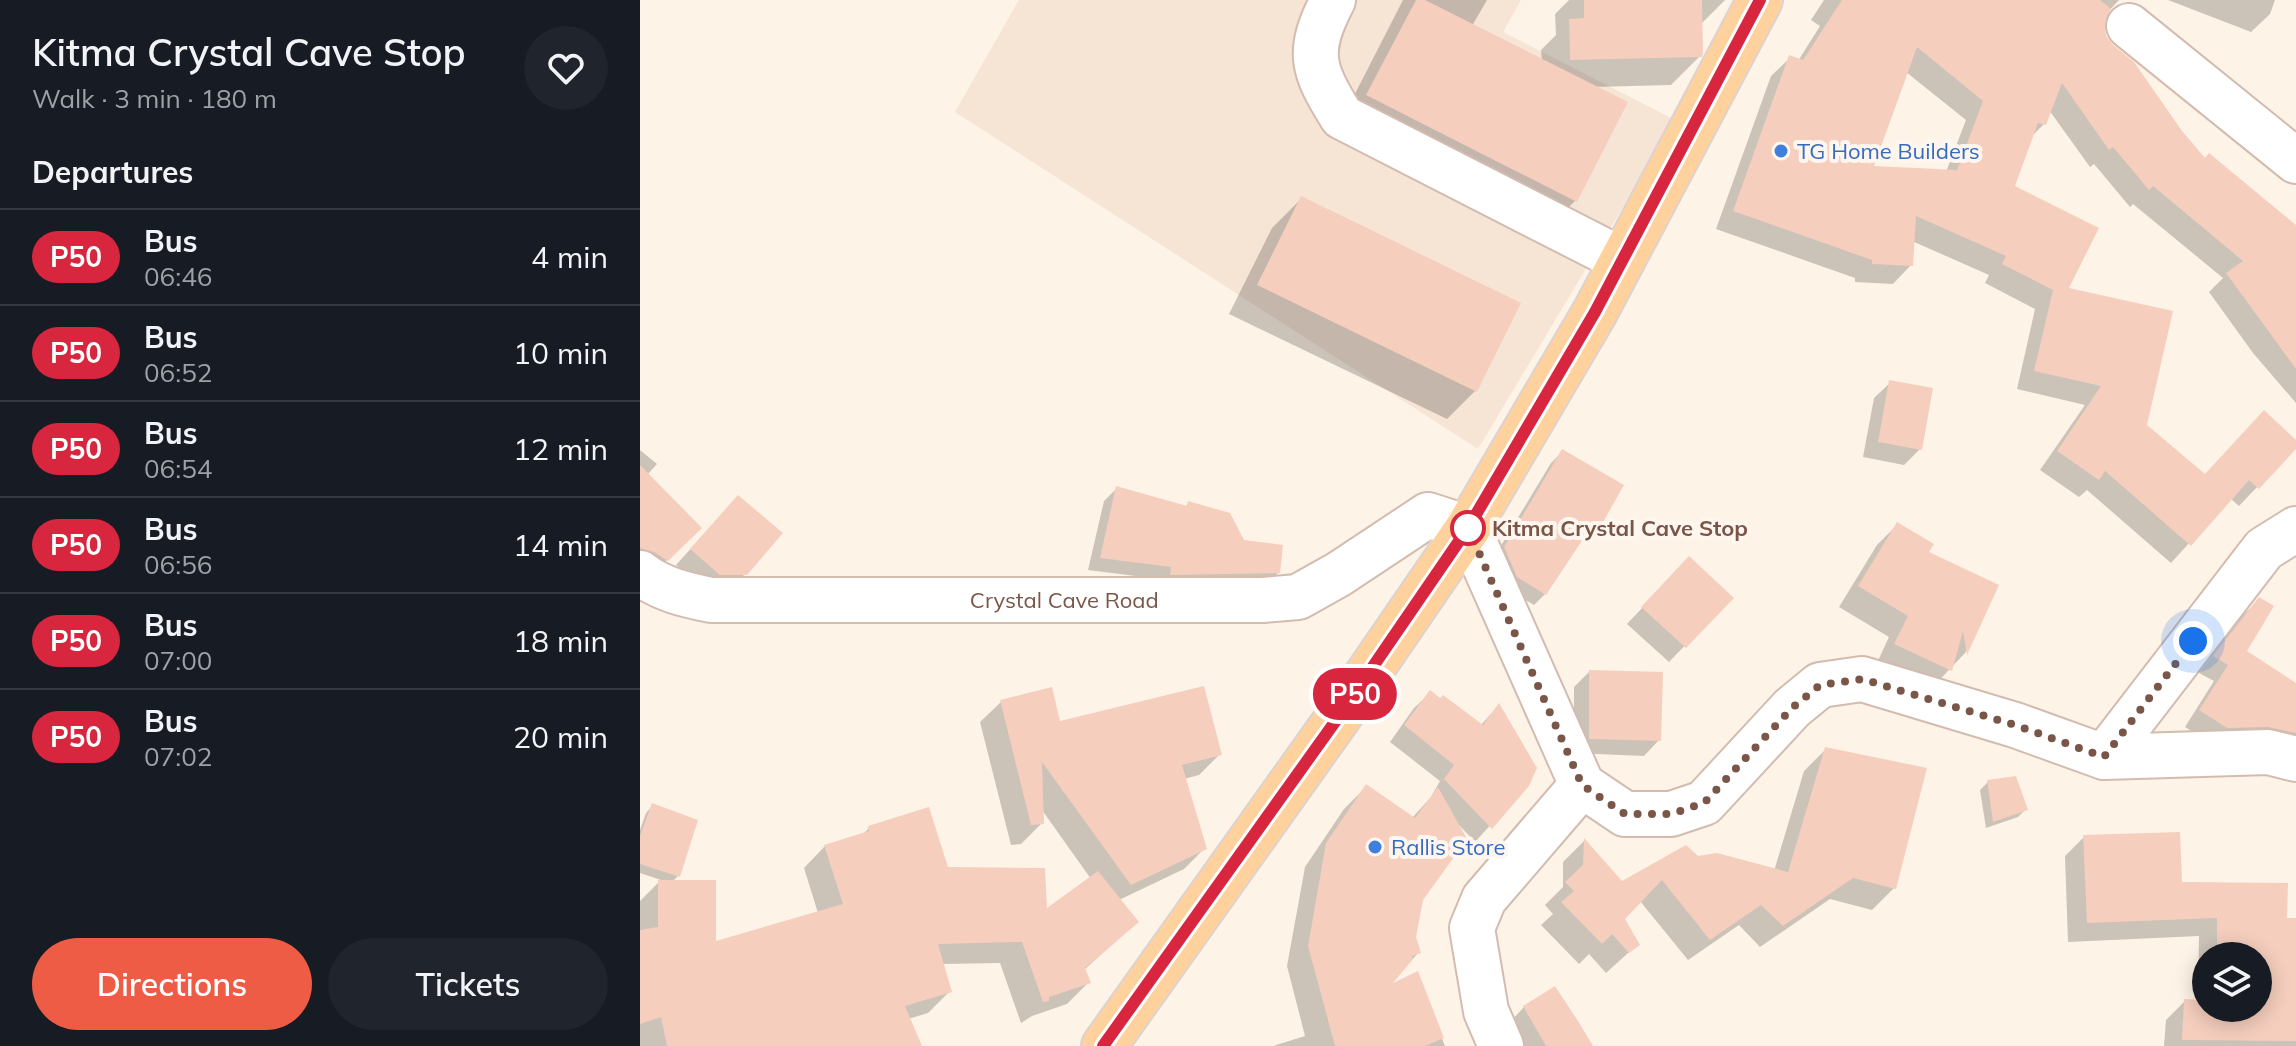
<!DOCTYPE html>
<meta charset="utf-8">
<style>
body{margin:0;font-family:Mulish,sans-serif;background:#20242c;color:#f1f3f6;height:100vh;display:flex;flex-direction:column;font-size:30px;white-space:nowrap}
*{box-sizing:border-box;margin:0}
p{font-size:26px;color:#9ea1a6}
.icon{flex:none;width:44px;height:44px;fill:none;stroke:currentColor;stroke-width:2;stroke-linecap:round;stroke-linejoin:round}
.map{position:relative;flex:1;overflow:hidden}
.sheet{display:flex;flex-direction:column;background:#171b24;width:640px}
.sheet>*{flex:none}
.badge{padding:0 16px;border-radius:26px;font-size:28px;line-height:52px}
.tools{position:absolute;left:1552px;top:942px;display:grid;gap:16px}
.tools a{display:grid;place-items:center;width:80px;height:80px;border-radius:50%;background:#171b24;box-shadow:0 4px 20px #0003;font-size:40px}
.you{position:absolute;width:40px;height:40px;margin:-20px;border:6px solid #fff;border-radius:50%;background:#1a73e8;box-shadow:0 0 0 12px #1a73e833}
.map>.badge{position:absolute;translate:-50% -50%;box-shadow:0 0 0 4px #fff}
h2{padding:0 32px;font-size:30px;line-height:72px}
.round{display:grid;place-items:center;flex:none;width:84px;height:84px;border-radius:42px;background:#20242c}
.overview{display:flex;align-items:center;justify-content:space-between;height:136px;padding:0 32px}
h1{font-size:38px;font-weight:600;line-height:60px}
.primary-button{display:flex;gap:16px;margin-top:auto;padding:16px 32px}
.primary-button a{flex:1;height:92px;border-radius:48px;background:#ee5c46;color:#fff;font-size:32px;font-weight:600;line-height:92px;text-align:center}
.primary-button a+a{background:#20242c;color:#f1f3f6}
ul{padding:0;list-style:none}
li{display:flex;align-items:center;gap:24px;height:96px;padding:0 32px;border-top:2px solid #363941}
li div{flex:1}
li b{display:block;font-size:30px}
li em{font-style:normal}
li .badge{min-width:88px;font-weight:700;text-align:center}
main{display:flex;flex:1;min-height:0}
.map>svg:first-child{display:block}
.residential{fill:#f6e4d5}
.shadow{fill:#0003;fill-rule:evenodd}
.building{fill:#f5cebd;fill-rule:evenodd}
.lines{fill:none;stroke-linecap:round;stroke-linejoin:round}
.minor-casing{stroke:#d3bcaf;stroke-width:48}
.major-casing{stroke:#dcd3d0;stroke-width:48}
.minor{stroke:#fff;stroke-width:44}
.major{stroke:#ffd19d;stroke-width:44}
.line-casing{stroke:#fff;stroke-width:18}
.line{stroke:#d7263d;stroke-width:12}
.walk{stroke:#7a5649;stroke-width:8;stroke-dasharray:0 14.4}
.shop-dot{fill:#3f7fe0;stroke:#fff7ef;stroke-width:3}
.stop-dot{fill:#fff;stroke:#d7263d;stroke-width:4}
.labels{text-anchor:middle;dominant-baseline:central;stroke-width:8;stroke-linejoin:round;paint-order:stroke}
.shop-label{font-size:22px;fill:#366cbe;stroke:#fff7ef;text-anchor:start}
.stop-label{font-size:22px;font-weight:bold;fill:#7a5649;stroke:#fff7ef;text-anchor:start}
.street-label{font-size:22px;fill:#7a5649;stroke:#fff7ef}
</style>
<main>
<section class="sheet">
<div class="overview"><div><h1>Kitma Crystal Cave Stop</h1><p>Walk · 3 min · 180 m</p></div><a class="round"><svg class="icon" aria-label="heart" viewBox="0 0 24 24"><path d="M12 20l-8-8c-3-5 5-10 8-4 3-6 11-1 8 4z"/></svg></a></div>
<h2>Departures</h2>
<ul>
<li><span class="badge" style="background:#d7263d;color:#fff">P50</span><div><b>Bus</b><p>06:46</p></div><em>4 min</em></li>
<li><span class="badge" style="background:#d7263d;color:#fff">P50</span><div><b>Bus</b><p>06:52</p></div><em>10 min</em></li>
<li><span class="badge" style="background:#d7263d;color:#fff">P50</span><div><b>Bus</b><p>06:54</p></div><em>12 min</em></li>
<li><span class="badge" style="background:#d7263d;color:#fff">P50</span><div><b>Bus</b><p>06:56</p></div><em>14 min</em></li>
<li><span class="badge" style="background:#d7263d;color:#fff">P50</span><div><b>Bus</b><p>07:00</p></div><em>18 min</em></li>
<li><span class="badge" style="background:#d7263d;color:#fff">P50</span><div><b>Bus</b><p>07:02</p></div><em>20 min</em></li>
</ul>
<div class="primary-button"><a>Directions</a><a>Tickets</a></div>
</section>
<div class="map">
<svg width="1656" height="1046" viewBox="0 0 1656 1046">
<rect width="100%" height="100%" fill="#fef3e7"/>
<path class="residential" d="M379,0H881L863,32L1035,120L838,449L315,112Z"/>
<path class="shadow" d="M763,0H847L832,26L902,61L901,50L916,35L915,14L929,0H1085L1061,24L1060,56L1031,85L953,87L935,201L906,230L699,125Z
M1184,0H1479L1466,14L1464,35L1565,160L1656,228V403L1613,353L1569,292L1583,278L1493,204L1490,207L1454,164L1450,167L1409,110L1404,124L1391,137L1373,187L1426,289L1505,425L1564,476L1656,443V446L1599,506L1590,498L1531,563L1447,490L1439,497L1400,470L1445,405L1377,389L1395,309L1345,283L1349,275L1272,241L1271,265L1253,284L1215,282V278L1076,229L1131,76L1150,58L1158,61L1180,26L1171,20ZM1266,72L1326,120L1306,172L1232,168Z
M1528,0H1635L1630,14L1611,32Z
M661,199L836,390L807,419L589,314L632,228Z
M1250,383L1280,449L1264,465L1223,457L1234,398Z
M0,450L17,464L7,475L59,528L11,576L0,570Z
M922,452L981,486L956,530L945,541L941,539L905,594L894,605L866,588L853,559L911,463Z
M476,489L544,508L549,503L603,542L638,573L625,585L519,579L448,570L464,501Z
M83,513L105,574L89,590H64L36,565Z
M1257,525L1286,553L1357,586L1325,653L1290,690L1236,665L1249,637L1199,607L1237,545Z
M1034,574L1091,598L1029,662L987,624Z
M1619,600L1604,652L1656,685V755L1571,743L1545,727L1574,681L1559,673L1603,615Z
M949,672L1019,740L1004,756L934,753V687Z
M790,693L840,726L858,706L887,785L835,842L819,825L781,899L774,937L778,953L746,989L776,974L805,1046H633L665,1036L647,966L665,867L704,809L726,787L772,818L791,797L800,781L750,742L774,708Z
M361,702L419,724L580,754L559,775L544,779L565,848L544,869L479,900L497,922L444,970L448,983L427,1004L392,1016L381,1023L360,963L302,964L310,991L288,1013L268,1019L280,1046H0V901L21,880L0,873V830L6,813L13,805L38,876L32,882L74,944L178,913L164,868L185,846L222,835L229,828L307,869L405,912L451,879L402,810V823L381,844L371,845L340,722Z
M1186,749L1254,888L1232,910L1190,899L1120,947L1099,925L1048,960L1000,901L983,919L998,944L966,973L949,954L939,964L901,925L913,914L905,905L923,887V862L944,841L981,883L1057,858L1134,871L1164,771Z
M1348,782L1385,810L1378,817L1346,828L1340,790Z
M1444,837L1540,884L1645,920H1656V1046H1524L1526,1020L1545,1001H1558L1559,936L1428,942L1425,856ZM1566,956H1618V1008H1566Z
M884,1007L952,1046H882L869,1023Z"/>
<path class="building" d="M776,0H785L988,102L937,202L726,95Z
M944,0H1062L1063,53L1062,57L930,60L929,19L944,18Z
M1202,0H1460L1471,9L1465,21L1466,36L1473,45L1494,62L1542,131L1565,158L1569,153L1656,225V369L1586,273L1603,261L1513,186L1509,190L1473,147L1469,150L1422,83L1406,125L1398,123L1375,186L1459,228L1429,288L1533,311L1507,425L1565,474L1624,410L1656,440V449L1619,489L1609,480L1551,546L1465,471L1459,480L1417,451L1461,386L1394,371L1413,290L1362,264L1366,256L1276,216L1273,266L1232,264V260L1093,211L1149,55L1163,60ZM1277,47L1343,101L1317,170L1234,166Z
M661,196L881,303L837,392L617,285Z
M1249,380L1293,388L1282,450L1238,442Z
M922,449L984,485L958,531L951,527L906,595L877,577L864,547Z
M0,465L62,528L28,561L14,552L0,548Z
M476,486L547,506L548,501L590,513L604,540L643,545L640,573L530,575L531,567L460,558Z
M98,495L143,533L107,575H80L50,549Z
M1257,522L1294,544L1289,552L1359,585L1327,655L1323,631L1312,671L1254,644L1268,616L1218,586Z
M1049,556L1094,598L1046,648L1001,607Z
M1619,597L1634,606L1607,651L1656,683V733L1628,727L1587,728L1559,710L1588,665L1573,656Z
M949,670L1023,672L1021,741L949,739Z
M564,686L582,755L542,765L567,849L491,885L402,762L404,824L391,825L360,700L412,687L420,721Z
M790,690L800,698L803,695L843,725L859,703L897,768L889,786L852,829L804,779L814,765L764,725Z
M1185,747L1287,768L1256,889L1213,878L1143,926L1121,905L1070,940L1022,880L985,919L1000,945L989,953L972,934L962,944L921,902L934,891L925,882L943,865L944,838L982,881L1046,845L1058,856L1077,853L1148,872Z
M1376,776L1388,810L1353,822L1347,780Z
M726,784L775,818L798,787L827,839L783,900L776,937L781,953L772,956L773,959L753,983L778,971L804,1038L785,1046H695L668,946L686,843Z
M12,803L58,820L40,877L0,864V836Z
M289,807L308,867L405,868L407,908L458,871L499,922L445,968L451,983L409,997V1001L403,1002L382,942L298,944L312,992L265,1006L282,1046H27L21,1017L0,1024V930L18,927V880H76V941L203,904L184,845L229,831L228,826Z
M1540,832L1542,882L1648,883L1647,918H1656V1041L1542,1040L1544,999L1566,1000V1008H1618V956H1577V918L1447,923L1443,835Z
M915,986L938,1021L953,1046H906L883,1006Z"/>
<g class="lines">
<defs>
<g id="minor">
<path d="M693,0C666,52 672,69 702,117L982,260"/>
<path d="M1489,26L1656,161"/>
<path id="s1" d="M0,573C20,589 46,595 71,600H623L658,597L699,574L788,515L828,528L942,785L844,899L832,928L846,1011L861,1046"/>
<path d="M1464,757L1624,549L1656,529"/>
<path d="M942,785L985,814H1031L1064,803L1152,708L1180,685L1222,679L1375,725L1464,757L1628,752L1656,759"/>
</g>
<path id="major" d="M464,1046L697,719L828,528L955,312L1120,0"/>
</defs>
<use href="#minor" class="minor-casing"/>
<use href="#major" class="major-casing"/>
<use href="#minor" class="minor"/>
<use href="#major" class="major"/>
</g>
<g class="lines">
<defs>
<path id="line" d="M463,1046L697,719L828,528L955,312L1120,0"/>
</defs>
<use href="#line" class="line-casing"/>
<use href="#line" class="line"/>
<path class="walk" d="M828,528L942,785L985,814H1031L1064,803L1152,708L1180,685L1222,679L1375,725L1464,757L1553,641"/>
</g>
<g class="shop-dot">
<circle cx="1141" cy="151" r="8"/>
<circle cx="735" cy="847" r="8"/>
</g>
<circle class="stop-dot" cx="828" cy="528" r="16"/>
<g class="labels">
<g class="shop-label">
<text x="1157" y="151">TG Home Builders</text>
<text x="751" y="847">Rallis Store</text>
</g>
<g class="stop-label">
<text x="852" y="528">Kitma Crystal Cave Stop</text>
</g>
<g class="street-label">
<text stroke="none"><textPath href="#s1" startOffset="430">Crystal Cave Road</textPath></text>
</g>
</g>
</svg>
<div class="tools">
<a><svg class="icon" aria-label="layers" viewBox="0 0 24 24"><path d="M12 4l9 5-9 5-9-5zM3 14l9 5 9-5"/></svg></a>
</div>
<div class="you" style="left:1553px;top:641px"></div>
<b class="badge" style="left:715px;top:694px;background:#d7263d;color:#fff">P50</b>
</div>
</main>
